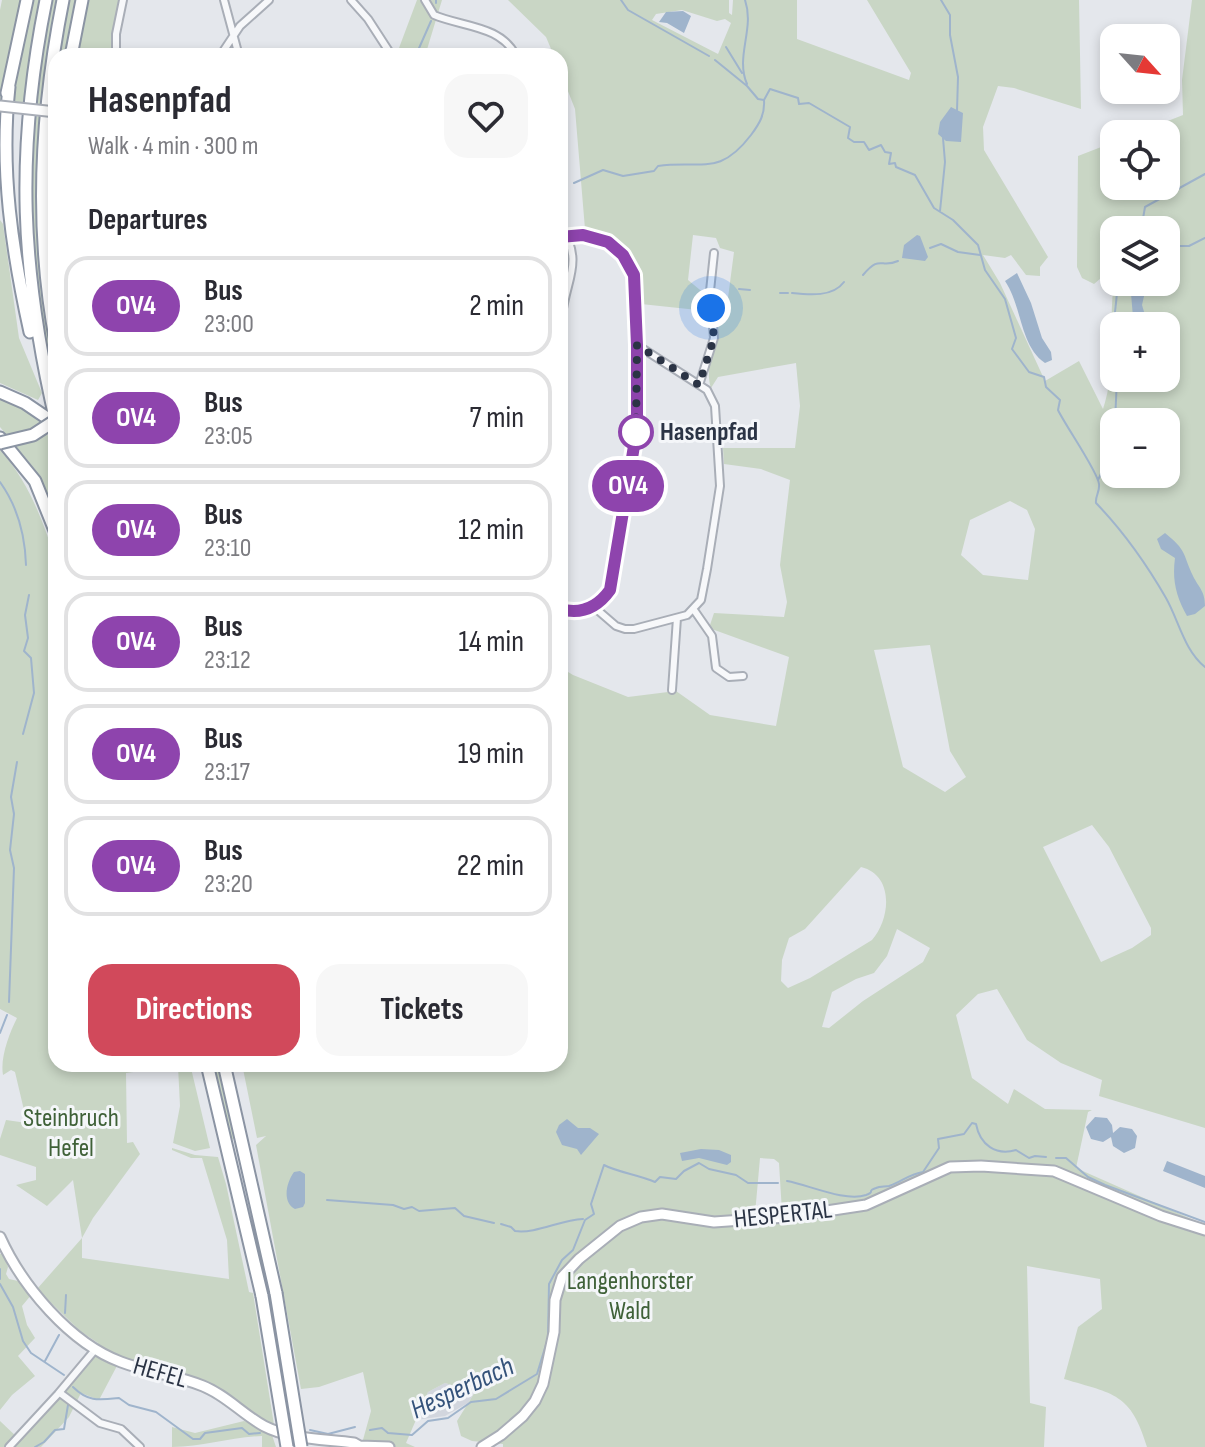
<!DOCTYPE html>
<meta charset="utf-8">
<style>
body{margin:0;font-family:"Sofia Sans Condensed",sans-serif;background:#f7f7f7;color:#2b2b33;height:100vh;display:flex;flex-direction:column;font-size:30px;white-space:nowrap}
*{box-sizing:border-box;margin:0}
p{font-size:26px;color:#7c7c81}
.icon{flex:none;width:44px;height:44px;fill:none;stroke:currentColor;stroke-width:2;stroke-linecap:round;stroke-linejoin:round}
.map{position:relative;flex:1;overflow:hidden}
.drawer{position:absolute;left:48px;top:48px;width:520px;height:1024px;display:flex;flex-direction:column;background:#fff;border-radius:24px;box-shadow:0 4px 12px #0003}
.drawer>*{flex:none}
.badge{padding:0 16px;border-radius:26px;font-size:28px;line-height:52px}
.needle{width:52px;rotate:117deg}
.fabs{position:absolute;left:1100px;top:24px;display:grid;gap:16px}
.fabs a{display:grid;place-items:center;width:80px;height:80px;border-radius:16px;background:#fff;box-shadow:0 4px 12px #0003;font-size:40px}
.you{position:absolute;width:40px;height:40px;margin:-20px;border:6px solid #fff;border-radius:50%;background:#1a73e8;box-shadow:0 0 0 12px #1a73e833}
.map>.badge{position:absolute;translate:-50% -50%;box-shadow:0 0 0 4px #fff}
h2{padding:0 40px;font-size:30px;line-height:72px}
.round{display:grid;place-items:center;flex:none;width:84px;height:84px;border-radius:24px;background:#f7f7f7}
.overview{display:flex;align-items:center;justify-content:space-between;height:136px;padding:0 40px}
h1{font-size:38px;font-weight:700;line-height:60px}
.action{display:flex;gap:16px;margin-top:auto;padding:16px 40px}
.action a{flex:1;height:92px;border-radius:24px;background:#d1495b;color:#fff;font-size:32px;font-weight:700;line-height:92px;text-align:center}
.action a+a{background:#f7f7f7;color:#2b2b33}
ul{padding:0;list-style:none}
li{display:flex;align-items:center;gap:24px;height:100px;margin:0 16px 12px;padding:0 24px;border:4px solid #e1e1e2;border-radius:24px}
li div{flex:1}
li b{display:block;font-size:30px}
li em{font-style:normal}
li .badge{min-width:88px;font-weight:700;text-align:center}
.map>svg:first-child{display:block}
.built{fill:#d2d6de}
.green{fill:#c9d6c5;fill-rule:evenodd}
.water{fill:#9fb4cc}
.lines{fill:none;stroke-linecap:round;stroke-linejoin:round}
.stream{stroke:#9fb4cc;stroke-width:2}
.street-casing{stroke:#a9aeb7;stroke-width:10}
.secondary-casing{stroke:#a9aeb7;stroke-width:13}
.highway-casing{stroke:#8b94a3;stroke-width:15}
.street{stroke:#f7f8fa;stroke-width:6}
.secondary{stroke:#fff;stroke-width:9}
.highway{stroke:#fff;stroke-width:11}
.secondary-bridge-casing{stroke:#a9aeb7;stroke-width:13;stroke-linecap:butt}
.highway-bridge-casing{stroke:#8b94a3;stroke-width:15;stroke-linecap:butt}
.secondary-bridge{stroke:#fff;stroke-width:9}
.highway-bridge{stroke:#fff;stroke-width:11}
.line-casing{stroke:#fff;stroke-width:18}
.line{stroke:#8e44ad;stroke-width:12}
.walk{stroke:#2b3445;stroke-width:8;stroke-dasharray:0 14.4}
.stop-dot{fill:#fff;stroke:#8e44ad;stroke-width:4}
.labels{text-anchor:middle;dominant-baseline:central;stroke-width:6;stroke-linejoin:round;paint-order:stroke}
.stop-label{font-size:26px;font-weight:bold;fill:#2b3445;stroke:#f4f6f9;text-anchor:start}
.park-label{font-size:26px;fill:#3f6138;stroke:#f4f6f9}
.street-label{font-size:26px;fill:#2b3445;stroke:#f4f6f9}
.water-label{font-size:28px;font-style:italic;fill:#34527a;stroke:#f4f6f9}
</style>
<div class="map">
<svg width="1205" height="1447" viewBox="0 0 1205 1447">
<rect width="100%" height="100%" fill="#e4e7ec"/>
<path class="built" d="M445,1383L475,1392L468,1403L445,1416L415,1420L428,1392Z"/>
<path class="green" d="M2,0H120L115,56H56V106L0,100V10Z
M417,0H442L425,56H396Z
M508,0H729V13L732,15L733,0H797V39L909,80L911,73L867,0H1079L1081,109L1014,88L998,86L983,127L984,150L1048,257L1040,267V276L1026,275L1011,255L1005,258L983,255L1000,283L1045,381L1079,361L1103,409C1117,369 1108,324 1114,282H1121V296L1124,282H1166V230H1114V267L1094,284L1082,278L1077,267L1078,156L1114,142V186H1166V134H1135L1183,115L1182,80L1192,0H1205V1128L1099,1096L1102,1080L1061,1063L1027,1040L997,989L978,994L956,1015L972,1078L1008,1104L1014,1089L1045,1109L1092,1110L1088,1112L1076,1168L1205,1225V1447H1147C1131,1393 1114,1394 1064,1379L1078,1327L1102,1309L1100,1279L1027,1266L1030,1403L1046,1407L1044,1447H503V1444L472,1441L461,1436L457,1421L475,1392L445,1383L428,1392L406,1443L415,1447H361L371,1411L363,1372L319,1387L301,1389L256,1145L266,1136L257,1138L242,1064H560V667L573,675L628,697L676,691L710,715L776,726L789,657L709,628L714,613L784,617L787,602L780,565L790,480L761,469L724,464L723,448H795L800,406L796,363L718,377L711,388C703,364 720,339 714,313H726L734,252L720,248L716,238L693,235L688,280L705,294L707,311L641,304C638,257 627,247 585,229L575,109L560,71V56H554L546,37ZM682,10L717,21L725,19L731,23L718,54L652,20L656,14ZM1114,326H1166V378H1114ZM1114,422H1166V474H1114ZM1010,501L1027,510L1035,529L1028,580L983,575L961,555L970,520ZM930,645L950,751L966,777L945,792L903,767L874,650ZM1092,825L1109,847L1151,928V935L1132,948L1101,962L1043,847ZM861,867C894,875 891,918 872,940L810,978L788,988L781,981L782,960L789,938L805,929ZM897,929L930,948L923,962L863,1001L829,1028L822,1027L832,992L856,979L874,973L887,956ZM760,1158L774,1159L779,1163L782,1212L755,1214Z
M33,116L42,117L46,317L56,362V404C37,303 27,219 33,116Z
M0,220L3,224L19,338L42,393L38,400L0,383Z
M0,397C13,404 33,413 42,425C60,451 56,487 56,517L34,468L0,427Z
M0,450C29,482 43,521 56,561V1064H190L210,1148L195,1151L173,1143L180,1106L178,1066L126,1073L127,1143L133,1142L140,1154L93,1218L82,1238V1258L229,1279L227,1240L202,1158H191L172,1150V1148L195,1155L218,1157L226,1184L249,1292L253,1293L275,1431L226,1397L119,1362L99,1400L81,1393L69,1417L41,1447H0V1421L19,1439L72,1379L98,1343L80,1331L37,1289L82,1238L73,1180L47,1206L16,1185L36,1180V1167L0,1155V1139L6,1120L27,1123L15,1072L11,1070L3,1075C0,1058 9,1034 17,1018L0,1009Z
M212,1064H218L236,1138L230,1140Z
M3,1253L8,1267L6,1274L9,1279L18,1281L32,1294L22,1306L27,1325L35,1338L18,1356L35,1376L12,1395L0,1410V1254Z
M244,1421L271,1432L276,1447H262V1436C231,1437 203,1447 172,1447V1427L195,1433Z"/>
<path class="water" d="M683,11L691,16L684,33L667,23L659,22L666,12Z
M951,107L963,113L961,142L946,141L938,134L940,122Z
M917,235L920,236L928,257L925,261L902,258L904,245Z
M1017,273L1031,303L1042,338L1051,352L1052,360L1045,363C1020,346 1022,306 1005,281Z
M1130,282L1147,283L1142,305L1148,325L1141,326L1133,317Z
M1165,533C1187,551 1182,552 1193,576C1199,588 1205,591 1205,606L1195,614L1187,616C1176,596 1172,580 1175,558L1161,549L1157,539Z
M1095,1117L1107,1118L1112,1125L1113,1133L1120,1127L1132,1129L1137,1136L1135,1148L1124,1153L1113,1146L1111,1137L1103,1142L1091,1139L1086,1127Z
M567,1119L578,1128H590L599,1134L581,1155L577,1149L562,1145L556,1132L559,1125Z
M701,1149L719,1150L731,1155V1162L727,1165L699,1158L682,1161L680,1153Z
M1167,1161L1205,1176V1188L1163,1171Z
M300,1171L305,1174V1203L303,1207L295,1209C282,1202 286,1183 294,1172Z"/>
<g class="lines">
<path class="stream" d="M621,0L628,10L709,56
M745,0C755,29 735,56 747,84
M941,0L950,15V35L958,77L957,111
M436,3V0
M726,47L742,73
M416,55L431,21
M715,60L747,86L758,99L764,100L770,89L798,98L799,104L809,103L850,127L848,138L854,142H864L869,150L881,145L885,152L891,153L889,164L895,163L896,167L915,175L934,208L953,220L978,245L985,270L1005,299L1016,338L1012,349L1029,372L1044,377L1046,387L1060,400L1058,410C1065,425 1098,472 1099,484C1100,492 1095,496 1096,503C1122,530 1147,565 1166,598C1179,621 1184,650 1205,667
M574,183L603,170L623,176L654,171L658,166C702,160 719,177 751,135C760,123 765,114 764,100
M940,211L945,162L943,138
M1141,230L1145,207L1205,174
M1166,246H1189L1205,238
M930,248L941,244L958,252L980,255
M863,275C881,254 880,269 898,261
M739,289L750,290
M780,293H788
M792,293C810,295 833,297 844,282
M1114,333C1113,315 1118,300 1117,282
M1115,422L1117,378
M1098,480L1108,459L1114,429
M0,482C18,507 25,534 26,565
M23,734L34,693L31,658L24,651L28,638L25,615L29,595
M9,1002L14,868L10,850L14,814L11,797L17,762
M0,1033L7,1015
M1056,1158H1066L1088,1177L1105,1185L1205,1222
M787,1181C809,1185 845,1202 866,1195C877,1191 865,1192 876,1188C880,1186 885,1187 889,1186C902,1182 909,1174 923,1172L939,1148L938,1139L964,1134L972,1123L976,1124C980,1145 996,1156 1016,1150L1029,1158L1035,1156L1046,1157
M327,1200L393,1205L404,1209L412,1207L419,1211L455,1208L464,1216L494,1223
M501,1224L511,1227L515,1231C536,1234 560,1220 583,1219
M0,1269V1279
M0,1284L13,1307L23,1341L31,1353L64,1375
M65,1313L66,1295
M45,1361L59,1335
M73,1387C88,1402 99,1400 119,1398L129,1405L156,1412L193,1439H200L205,1433L242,1428L249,1434L260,1433
M310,1430L328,1434L355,1427
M370,1430L382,1428L388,1433L412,1435L428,1421L448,1418L471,1402L496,1399L537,1374L548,1338L549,1284L562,1260L573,1250L585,1220L594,1214L591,1204L604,1165C617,1172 639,1175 655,1182L660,1177L676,1179L684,1171L699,1163L709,1169L736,1175L748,1183H778
M35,1447L44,1442L55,1430L64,1429L68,1405"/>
<defs>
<path id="street" d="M224,0L239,56
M351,0L368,19L392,56
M425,0L434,15C462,27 501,25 516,56
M116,56V34L123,0
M220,56L240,26L269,0
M560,223C584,263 567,276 562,315C558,338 563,362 560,386
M699,385L714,338L710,291L714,253
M594,607L616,626L625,629H634L687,615L701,600L707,569L720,486L715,406L707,390L637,345
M694,610L712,636L716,668L729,677L743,676
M672,690L677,618
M60,1393L100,1423L121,1429L140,1447
M9,1447L58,1394L94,1351"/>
<path id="secondary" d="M560,237L583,235L608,242L623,255L634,275L637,345V428L610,590C597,608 581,615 560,609
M0,1237C22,1286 70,1343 121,1362C147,1372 176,1375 203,1386C226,1395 242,1414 264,1426C291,1440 325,1439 354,1443L361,1447
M360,1446L389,1447
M482,1447L501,1435L523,1416L535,1401L543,1384L554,1332L555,1300L562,1277L579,1259L620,1226L641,1217L662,1214L714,1222L787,1217L866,1205L950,1167L981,1166L1054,1171L1161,1216L1205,1230"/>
<path id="highway" d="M46,0C15,153 21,271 56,422
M71,56L82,0
M9,87C0,170 12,251 30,332
M7,93L27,0
M56,343C34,228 40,115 63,0
M0,392L25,403L56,424
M0,438L35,481L56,533
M207,1064L262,1296
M224,1064L276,1293"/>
</defs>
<use href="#street" class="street-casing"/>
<use href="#secondary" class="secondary-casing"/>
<use href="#highway" class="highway-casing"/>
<use href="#street" class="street"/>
<use href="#secondary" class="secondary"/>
<use href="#highway" class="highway"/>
<defs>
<path id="secondary-bridge" d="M0,106L56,112"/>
<path id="highway-bridge" d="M0,443L33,435L56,420
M276,1293L301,1447
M262,1296L287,1447"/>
</defs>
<use href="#secondary-bridge" class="secondary-bridge-casing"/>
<use href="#highway-bridge" class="highway-bridge-casing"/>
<use href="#secondary-bridge" class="secondary-bridge"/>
<use href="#highway-bridge" class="highway-bridge"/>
</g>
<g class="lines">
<defs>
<path id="line" d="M560,237L583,235L608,242L623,255L634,275L637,345V428L610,590C597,608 581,615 560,609"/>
</defs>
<use href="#line" class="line-casing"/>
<use href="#line" class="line"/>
<path class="walk" d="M636,432L637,345L699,385L714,338L711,308"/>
</g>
<circle class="stop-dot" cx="636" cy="432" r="16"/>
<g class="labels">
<g class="stop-label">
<text x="660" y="432">Hasenpfad</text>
</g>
<g class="park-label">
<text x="71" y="1118">Steinbruch<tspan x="71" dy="30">Hefel</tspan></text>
<text x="630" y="1281">Langenhorster<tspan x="630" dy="30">Wald</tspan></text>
</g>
<g class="street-label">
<text transform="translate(783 1215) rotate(-6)">HESPERTAL</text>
<text transform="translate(160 1373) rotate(16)">HEFEL</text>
</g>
<g class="water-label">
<text transform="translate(462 1388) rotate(-25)">Hesperbach</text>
</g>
</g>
</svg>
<div class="fabs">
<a><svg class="needle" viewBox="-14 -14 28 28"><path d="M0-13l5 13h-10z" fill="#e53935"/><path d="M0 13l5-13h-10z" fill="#7c7c81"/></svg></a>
<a><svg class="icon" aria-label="locate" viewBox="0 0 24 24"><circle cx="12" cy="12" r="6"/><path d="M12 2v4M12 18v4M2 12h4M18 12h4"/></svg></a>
<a><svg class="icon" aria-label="layers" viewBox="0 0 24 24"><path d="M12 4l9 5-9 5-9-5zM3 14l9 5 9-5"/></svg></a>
<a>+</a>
<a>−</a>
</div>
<div class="you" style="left:711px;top:308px"></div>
<b class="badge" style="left:628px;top:486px;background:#8e44ad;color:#fff">OV4</b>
<section class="drawer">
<div class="overview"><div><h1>Hasenpfad</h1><p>Walk · 4 min · 300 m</p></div><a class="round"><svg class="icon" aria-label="heart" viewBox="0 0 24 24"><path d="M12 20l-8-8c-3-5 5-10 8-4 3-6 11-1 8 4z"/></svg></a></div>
<h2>Departures</h2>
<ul>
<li><span class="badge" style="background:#8e44ad;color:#fff">OV4</span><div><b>Bus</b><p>23:00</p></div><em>2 min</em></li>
<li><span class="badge" style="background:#8e44ad;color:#fff">OV4</span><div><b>Bus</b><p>23:05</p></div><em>7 min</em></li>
<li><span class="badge" style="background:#8e44ad;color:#fff">OV4</span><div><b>Bus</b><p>23:10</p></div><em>12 min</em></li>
<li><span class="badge" style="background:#8e44ad;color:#fff">OV4</span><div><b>Bus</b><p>23:12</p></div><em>14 min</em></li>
<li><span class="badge" style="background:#8e44ad;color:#fff">OV4</span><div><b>Bus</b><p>23:17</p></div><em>19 min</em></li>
<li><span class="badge" style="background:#8e44ad;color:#fff">OV4</span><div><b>Bus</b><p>23:20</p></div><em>22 min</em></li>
</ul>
<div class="action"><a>Directions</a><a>Tickets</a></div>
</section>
</div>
